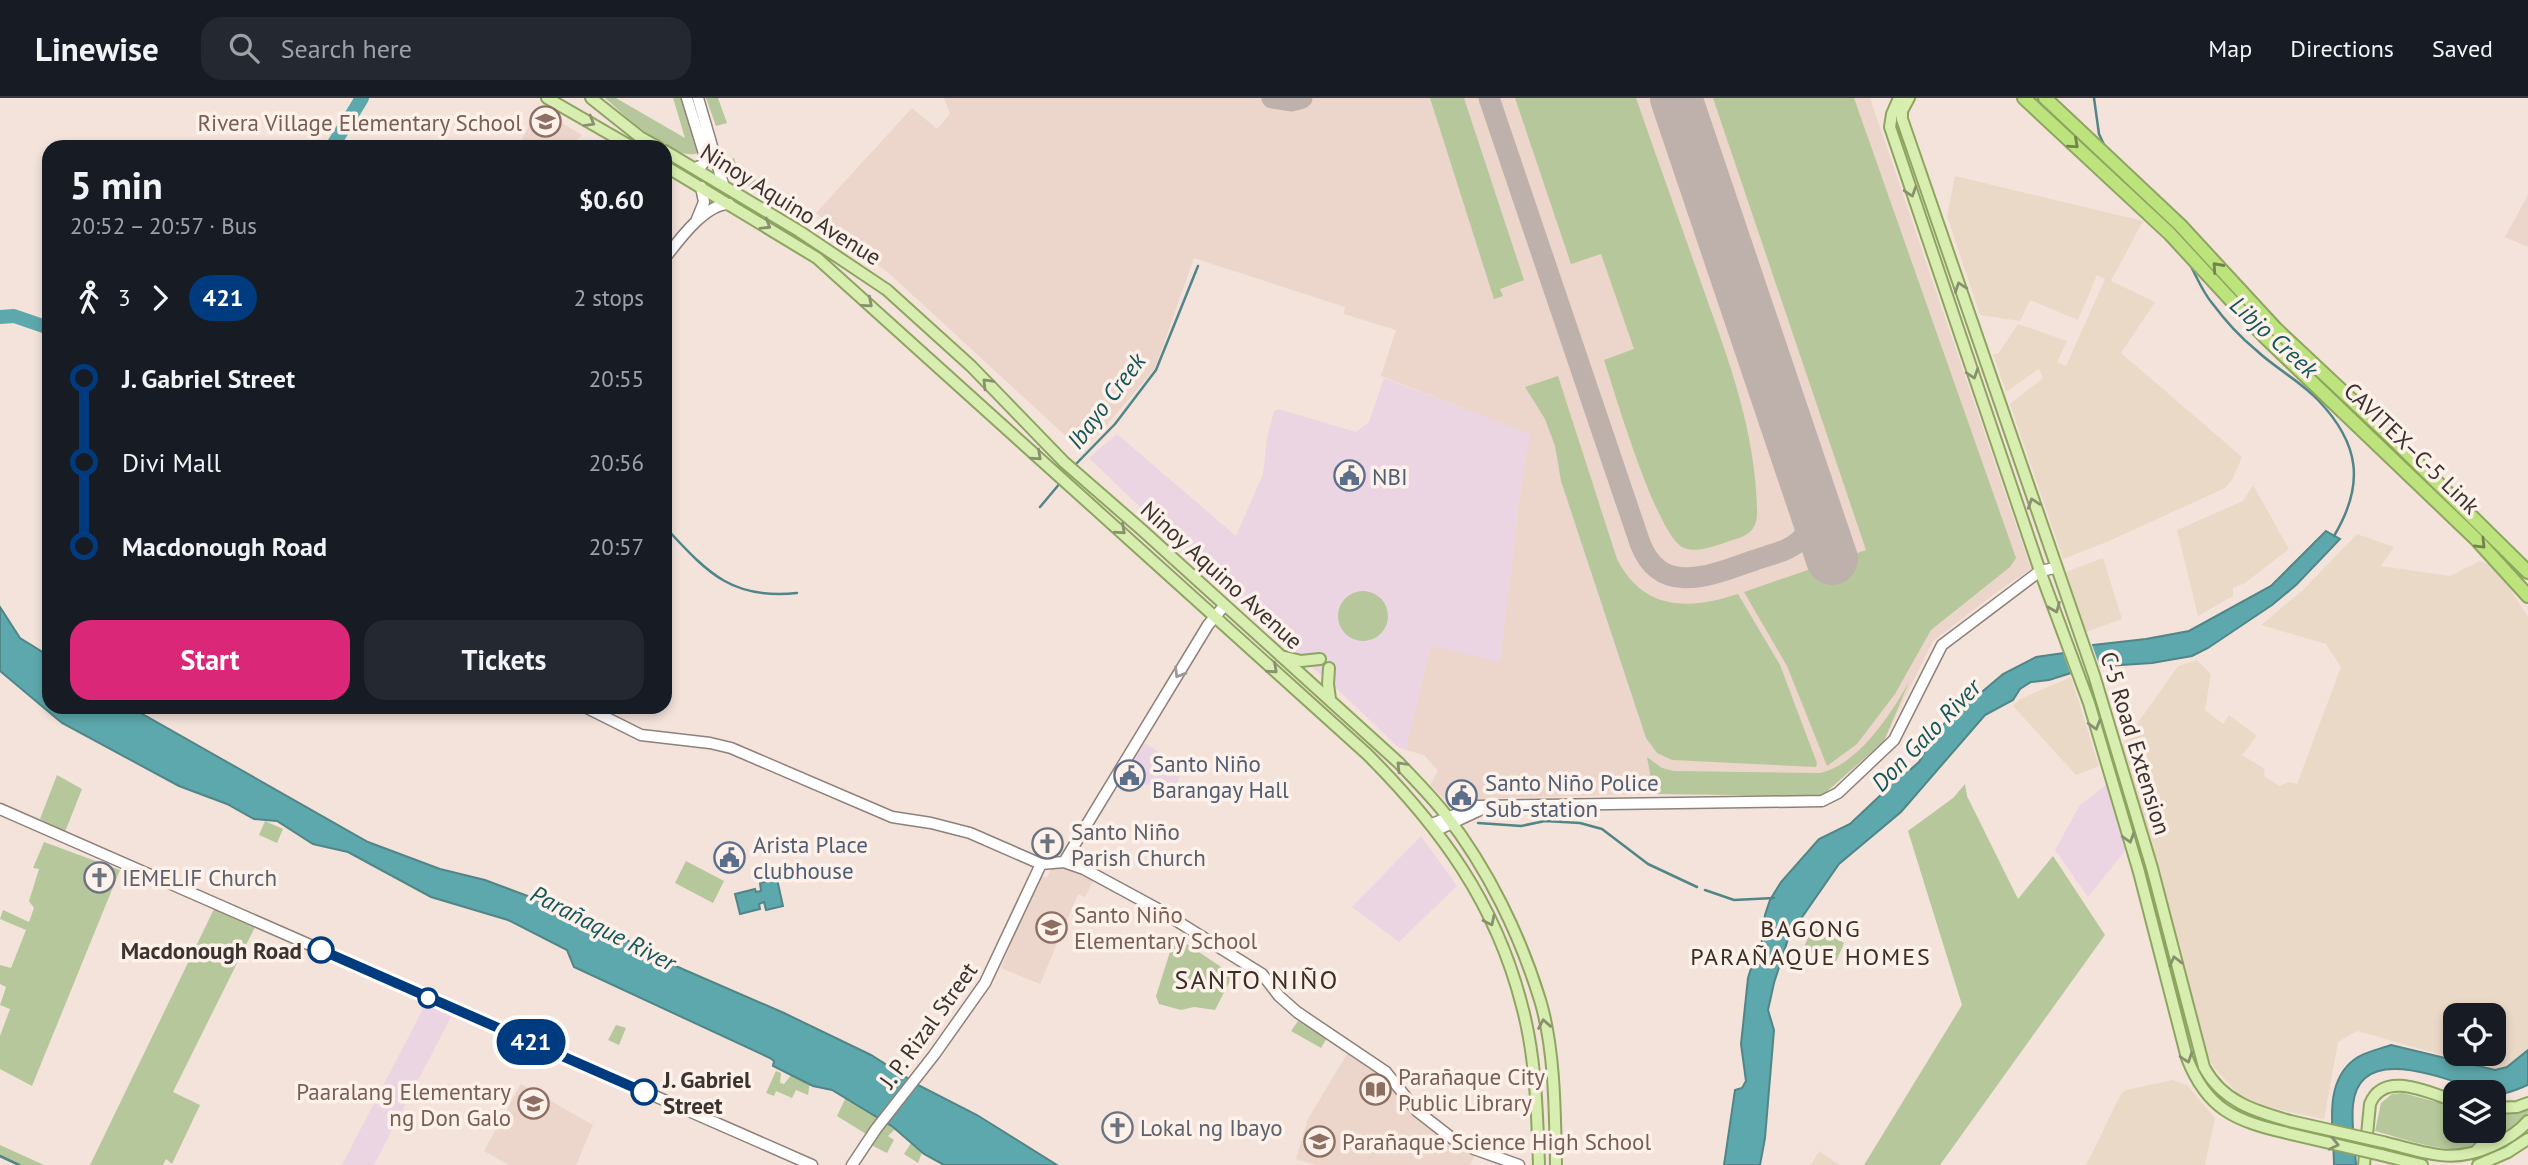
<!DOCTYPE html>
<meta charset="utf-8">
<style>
body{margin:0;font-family:"PT Sans",sans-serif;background:#242831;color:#f1f3f6;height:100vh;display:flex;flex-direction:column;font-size:26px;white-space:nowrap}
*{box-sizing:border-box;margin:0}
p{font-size:23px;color:#9ea1a6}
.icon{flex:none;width:38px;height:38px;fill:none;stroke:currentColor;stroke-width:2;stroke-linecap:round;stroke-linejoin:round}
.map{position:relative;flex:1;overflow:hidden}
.side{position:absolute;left:42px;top:42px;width:630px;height:574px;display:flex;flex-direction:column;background:#171b24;border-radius:21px;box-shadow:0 4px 10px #0003}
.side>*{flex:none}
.badge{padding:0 14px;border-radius:23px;font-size:24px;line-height:46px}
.controls{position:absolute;left:2443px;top:905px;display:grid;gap:14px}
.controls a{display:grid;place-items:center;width:63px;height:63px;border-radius:14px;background:#171b24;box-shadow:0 4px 10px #0003;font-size:35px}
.map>.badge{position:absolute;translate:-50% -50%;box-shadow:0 0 0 4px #fff}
.legs{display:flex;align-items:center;gap:10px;height:77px;padding:0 28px;font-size:23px}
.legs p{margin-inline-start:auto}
.head{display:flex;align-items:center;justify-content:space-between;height:119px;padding:0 28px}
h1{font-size:38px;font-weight:700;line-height:52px}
.button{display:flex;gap:14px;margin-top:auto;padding:14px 28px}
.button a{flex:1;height:80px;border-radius:21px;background:#db2777;color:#fff;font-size:28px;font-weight:700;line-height:80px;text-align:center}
.button a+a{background:#242831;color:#f1f3f6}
ul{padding:0 28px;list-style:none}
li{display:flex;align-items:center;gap:24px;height:84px;font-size:26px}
li i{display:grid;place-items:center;width:10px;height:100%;margin:0 9px;background:currentColor}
li i::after{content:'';width:18px;height:18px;margin:-9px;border:5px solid;border-radius:50%;background:#171b24}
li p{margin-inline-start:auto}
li:first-child i{background:linear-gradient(#0000 50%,currentColor 0)}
li:last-child i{background:linear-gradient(currentColor 50%,#0000 0)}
header{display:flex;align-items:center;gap:42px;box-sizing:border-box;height:98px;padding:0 35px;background:#171b24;border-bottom:2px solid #363941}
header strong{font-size:33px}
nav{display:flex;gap:38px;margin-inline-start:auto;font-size:24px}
.search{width:490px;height:63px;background:#242831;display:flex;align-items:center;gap:18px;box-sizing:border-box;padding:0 24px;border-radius:21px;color:#9ea1a6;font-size:26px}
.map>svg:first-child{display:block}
.commercial{fill:#ecd5e2}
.industrial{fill:#ebd9c8;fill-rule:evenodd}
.built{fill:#ecd5ca}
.green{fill:#b6c89b}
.water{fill:#5ca8ac;stroke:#528587;stroke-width:2}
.pier{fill:#f3e3db}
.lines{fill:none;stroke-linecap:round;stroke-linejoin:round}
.stream{stroke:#528587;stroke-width:2.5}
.river{stroke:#5ca8ac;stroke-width:14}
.taxiway{stroke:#beb0aa;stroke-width:21}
.runway{stroke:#beb0aa;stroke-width:52}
.secondary-casing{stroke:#8f8079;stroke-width:13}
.primary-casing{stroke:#8ea561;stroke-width:14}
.highway-casing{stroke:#8ea561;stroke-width:16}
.secondary{stroke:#fff;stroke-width:10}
.primary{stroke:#d7eeb0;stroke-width:10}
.highway{stroke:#bce37c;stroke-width:12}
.primary-bridge-casing{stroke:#8ea561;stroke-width:14;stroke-linecap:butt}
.primary-bridge{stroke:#d7eeb0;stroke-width:10}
.oneway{stroke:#889070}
.oneway2{stroke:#748252}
.oneway3{stroke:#9c9998}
.line-1-casing{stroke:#fff;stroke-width:16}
.line-1{stroke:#003b80;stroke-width:10}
.stop-1-dot{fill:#fff;stroke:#003b80;stroke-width:3.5}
.labels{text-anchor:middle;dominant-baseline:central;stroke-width:7;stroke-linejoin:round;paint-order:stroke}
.education-label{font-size:23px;fill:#785e54;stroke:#fef1ea;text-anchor:start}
.street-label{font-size:23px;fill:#3a3330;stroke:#fef1ea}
.service-label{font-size:23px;fill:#4e5e75;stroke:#fef1ea;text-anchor:start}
.worship-label{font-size:23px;fill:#5b616d;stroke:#fef1ea;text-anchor:start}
.stop-label{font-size:23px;font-weight:bold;fill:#3a3330;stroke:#fef1ea;text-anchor:end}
.water-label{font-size:24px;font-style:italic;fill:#14565a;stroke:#fef1ea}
.neighbourhood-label{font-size:24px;letter-spacing:2px;fill:#3a2e28;stroke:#fef1ea}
.quarter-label{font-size:26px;letter-spacing:2px;fill:#3a2e28;stroke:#fef1ea}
</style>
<header>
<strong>Linewise</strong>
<div class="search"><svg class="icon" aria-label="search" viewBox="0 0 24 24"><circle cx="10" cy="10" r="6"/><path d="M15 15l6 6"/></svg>Search here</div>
<nav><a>Map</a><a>Directions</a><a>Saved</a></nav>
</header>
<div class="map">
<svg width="2528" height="1067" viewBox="0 0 2528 1067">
<rect width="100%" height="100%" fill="#f3e3db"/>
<path class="commercial" d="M1384,280L1531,336L1519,405L1500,565L1431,549L1406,652L1397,648L1336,590L1254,519L1089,360L1117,336L1236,438L1263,376L1267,340L1274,313L1279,311L1356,334L1369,324Z
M1145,645L1182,670L1176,690L1116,683Z
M2107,686L2125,753L2088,799L2055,752L2080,707Z
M1421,738L1457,788L1399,844L1352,809Z
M426,905L452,917L374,1067H342Z"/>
<path class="industrial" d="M1955,78L2143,123L2111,183L2155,204L2121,255L2242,359L2232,382L2225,390L2109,443L2063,461L2010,306L2043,280L2039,271L2006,294L1993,256H1998L2018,226L2067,243L2057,264L2066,268L2105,181L2097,177L2078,222L2030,202L2020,223L1980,217L1947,118Z
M2253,387L2289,451L2245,485L2233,490V498L2198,518L2177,432L2243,403Z
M2357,436L2394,449L2381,468L2450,478L2480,463L2497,470L2528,519V952L2507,969L2495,972L2357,933L2338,944L2324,1021L2266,1009L2238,996L2213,968L2207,956L2158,770L2120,650L2178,568L2197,562L2211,576L2205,612L2223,626L2229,617L2257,638L2242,657L2265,671L2264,678L2279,688L2288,684L2297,686L2341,569L2326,546L2261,527L2302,493ZM2455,917H2494V956H2455Z
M2103,460L2122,521L2086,534L2066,474Z
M2071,579L2099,668L2076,677L2013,608L2020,601Z
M2173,982L2187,987L2215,1020L2205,1067H2086L2121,996L2126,992Z
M1819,1053L1840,1067H1811Z"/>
<path class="built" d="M944,0H1870L2031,471L2001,491L1933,543L1884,643L1833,689L1819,698L1654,696L1472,701L1463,689L1446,703L1430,687L1438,673L1424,657L1406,652L1431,548L1500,564L1519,405L1530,336L1381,278L1396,232L1344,216L1345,209L1194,160L1155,270L1106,328L1081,352L893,179L816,115L912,10L937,31L950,16Z
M538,11L582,37L569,49H518Z
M2528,97V149L2505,139Z
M1052,769L1078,770L1095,779L1085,799L1078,796L1040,886L1001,870L1040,777L1047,780Z
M1347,956L1383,980L1417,1022L1450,1046L1475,1057L1470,1067H1316L1296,1061L1308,1021Z
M521,986L593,1027L576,1067H509L484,1053Z"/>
<path class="green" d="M605,0H616L685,40L673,0H684L698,55C674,65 623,16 605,0Z
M706,0H718L727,25L716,28Z
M1430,0H1464L1524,182L1500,191L1503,198L1494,201Z
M1515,0H1636C1658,63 1681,127 1703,190C1729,263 1755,332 1757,410C1758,428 1752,436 1736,441C1722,445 1699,456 1684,450C1657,439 1615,295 1604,262L1634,251L1601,156L1571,166Z
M1713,0H1854L2016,460L2010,469L1931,532L1895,596L1857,646L1827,668L1787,568L1744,494L1866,452Z
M734,60L738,71L807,113V118L798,120L734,79L727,62Z
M1558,278L1617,461C1644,513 1688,512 1738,496L1780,567L1817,665L1816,669L1672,662L1657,655L1646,640L1561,383L1555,348L1545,321L1525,289Z
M1338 518a25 25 0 1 1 50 0a25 25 0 1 1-50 0Z
M1909,584L1884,643L1825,695L1819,698L1654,696L1647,659L1662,670L1674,673L1820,675C1858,667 1891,616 1909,584Z
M57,677L82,691L65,734L40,721Z
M1965,686L1967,698L2018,801L2053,758L2105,837L1940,1067H1864L1962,907L1908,733L1953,700Z
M265,723L283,731L277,745L259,737Z
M44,744L120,772L32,988L0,971V938L10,911L0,907L6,889L0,886V867L11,870L26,832L0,821L3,812L29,824L34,810L29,803L39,771L33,770Z
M686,763L724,783L713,805L675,785Z
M214,811L255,829L173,994L200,1007L172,1066L166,1061L163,1067H90Z
M1813,829L1844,845L1835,866L1803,851Z
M1175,838L1233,877L1215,912L1194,909L1181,912L1159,906L1156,898Z
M1298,923L1327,940L1321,950L1291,933Z
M616,927L626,930L619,947L608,942Z
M776,973L781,975L780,985L784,986L792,976L810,983L808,997L796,992L792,1000L776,993L774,998L766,995Z
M848,995L878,1018L866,1036L837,1018Z
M2403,995L2455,1009V1032L2478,1033C2477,1038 2476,1044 2472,1047C2455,1060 2395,1038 2375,1033L2381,1005L2392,996Z
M2528,1010V1015L2517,1026L2493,1041L2494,1012Z
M885,1025L895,1031L888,1038L894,1042L887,1055L869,1046Z
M911,1045L923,1052L918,1065L904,1056Z
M0,1047L44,1067H17L0,1059Z"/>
<path class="water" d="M2326,433L2340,441L2296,487L2272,507L2208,550L2192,558L2152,565L2090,569L2049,582L2031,584L2020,591L2013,602L1985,617L1901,714L1839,766L1789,838L1774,885L1768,912L1774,932L1765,1040L1760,1067H1724L1735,992L1742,990L1746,983L1741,946L1748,880L1753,864L1761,850L1765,817L1770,802L1781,784L1819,741L1850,726L1886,692L1904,671H1911L1919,664L1937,632L2003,576L2036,559L2064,555L2093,547L2146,541L2189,533L2271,488Z
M0,509L20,540L49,558V609H130L368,744L440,771L485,782L586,820L671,866L784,915L871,957L920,988L977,1017L1057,1067H944L924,1056L893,1029L832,992L813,988L773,968L774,963L770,960L574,869L567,852L508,822L431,799L348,754L313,746L277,723L254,721L227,706L179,688L62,625L0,573Z
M777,781L783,808L766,812L764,804L759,806L760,811L740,816L735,796L755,791L756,794L761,793L760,785Z
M2391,947L2495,972L2507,969L2528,952V987C2520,990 2506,997 2497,996C2463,991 2360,936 2353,1007C2351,1026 2355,1048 2356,1067H2334C2334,1033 2322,985 2355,961C2364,954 2380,951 2391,947Z"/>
<path class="pier" d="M2091,544L2101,572L2072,579L2062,552Z"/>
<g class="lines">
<path class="stream" d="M2094,0L2099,36L2106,51
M2133,91L2142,102
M2188,163C2196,177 2202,193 2212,205C2224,221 2240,239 2256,252C2275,270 2300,283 2318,302C2360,346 2365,386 2334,438
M1074,368L1115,326L1156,272L1198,168
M1040,409L1061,384
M665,429C707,474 731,502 797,495
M1478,725L1521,728L1545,723L1580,725L1602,731L1648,766L1697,789
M1705,792L1734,802L1774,800
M0,1058L19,1067"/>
<path class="river" d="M332,49L362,0
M0,219L14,218L49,230"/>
<path class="taxiway" d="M1272,0L1291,3L1302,0
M1489,0L1640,445C1661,501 1714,476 1755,462C1771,456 1792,453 1803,439C1814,425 1811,408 1809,392"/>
<path class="runway" d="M1676,0L1832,461"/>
<defs>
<path id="secondary" d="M687,0L706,62L702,67L695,70
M698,0L723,86
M697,121L704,104L701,89
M665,160C679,142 705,106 729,106
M585,609L641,637L710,645L731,650L892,719L931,725L970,735L1041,766L1064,764L1084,771L1156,810L1262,876L1279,898L1297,914L1386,974L1417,1013L1453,1041L1474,1051L1519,1067
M0,711L812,1067
M1432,726L1477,708L1822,703L1838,695L1894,642L1942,547L2040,473L2055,470
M1437,732L1480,712
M1064,764L1208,527L1224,508
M852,1067L876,1031L934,957L985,885L1041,766"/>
<path id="primary" d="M547,0L632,49
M591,0L640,39L658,49
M1899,0L1892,16L1890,29L2040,473L2089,605L2139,774L2187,960C2207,1012 2236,1023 2287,1035
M1909,0L1902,13V21L2094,577L2152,770L2204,969C2222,1003 2254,1013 2290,1023
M665,53L799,133L887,192L971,268L1064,364L1142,432L1399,665C1415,682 1432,699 1446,717C1488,771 1520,837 1540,902C1555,951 1555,1016 1556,1067
M665,68L817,160L1367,656C1440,729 1496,805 1522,908C1536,959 1537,1014 1539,1067
M1285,559L1301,563L1320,561
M1329,570L1328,586L1330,601
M2494,1010L2517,1009L2528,1005
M2383,1044C2425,1054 2450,1067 2492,1048C2505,1042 2519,1034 2528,1023
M2476,1053L2485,1044L2489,1032
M2381,1057L2422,1067
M2364,1067L2370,1006C2384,971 2431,996 2455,1003
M2478,1067L2508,1054L2528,1041"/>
<path id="highway" d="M2024,0L2170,136L2266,240L2477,442L2528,498
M2045,0L2180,127L2276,231L2389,337L2528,474"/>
</defs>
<use href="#secondary" class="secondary-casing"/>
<use href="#primary" class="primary-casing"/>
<use href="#highway" class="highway-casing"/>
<use href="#secondary" class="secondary"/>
<use href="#primary" class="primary"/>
<use href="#highway" class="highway"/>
<defs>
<path id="primary-bridge" d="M2290,1023L2383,1044
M2287,1035L2381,1057"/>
</defs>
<use href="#primary-bridge" class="primary-bridge-casing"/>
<use href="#primary-bridge" class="primary-bridge"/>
</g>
<defs><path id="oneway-chevron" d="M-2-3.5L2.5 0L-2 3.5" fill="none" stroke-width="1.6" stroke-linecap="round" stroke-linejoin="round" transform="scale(1.75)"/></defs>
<g class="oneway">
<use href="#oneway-chevron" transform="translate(590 24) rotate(30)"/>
<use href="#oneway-chevron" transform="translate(1911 94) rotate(72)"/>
<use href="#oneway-chevron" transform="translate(766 127) rotate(31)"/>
<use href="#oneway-chevron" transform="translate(1960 189) rotate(-109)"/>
<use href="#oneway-chevron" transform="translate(868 205) rotate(41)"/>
<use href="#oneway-chevron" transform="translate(1973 276) rotate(71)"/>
<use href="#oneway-chevron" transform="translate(987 285) rotate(-134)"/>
<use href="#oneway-chevron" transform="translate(1037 358) rotate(42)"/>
<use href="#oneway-chevron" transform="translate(2033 405) rotate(-109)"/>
<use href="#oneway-chevron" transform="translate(1121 432) rotate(42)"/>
<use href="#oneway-chevron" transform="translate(2055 510) rotate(68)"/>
<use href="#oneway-chevron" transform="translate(1273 571) rotate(42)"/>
<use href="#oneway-chevron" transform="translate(2095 627) rotate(74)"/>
<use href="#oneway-chevron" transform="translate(1401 668) rotate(-134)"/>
<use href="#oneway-chevron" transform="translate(2129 740) rotate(73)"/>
<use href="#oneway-chevron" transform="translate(1490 823) rotate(64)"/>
<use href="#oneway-chevron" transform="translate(2175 863) rotate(-104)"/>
<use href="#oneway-chevron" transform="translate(1544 926) rotate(-100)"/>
<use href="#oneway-chevron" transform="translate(2187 960) rotate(72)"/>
<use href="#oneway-chevron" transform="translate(2334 1046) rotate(13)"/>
</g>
<g class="oneway2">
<use href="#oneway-chevron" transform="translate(2074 46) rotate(42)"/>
<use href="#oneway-chevron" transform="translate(2217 169) rotate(-132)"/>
<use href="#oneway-chevron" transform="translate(2481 446) rotate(45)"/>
</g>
<use class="oneway3" href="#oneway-chevron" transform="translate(1179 575) rotate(121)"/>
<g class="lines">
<defs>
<path id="line-1" d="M321,852L644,994"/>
</defs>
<use href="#line-1" class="line-1-casing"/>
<use href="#line-1" class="line-1"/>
</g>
<defs>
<symbol id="school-ring" viewBox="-11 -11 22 22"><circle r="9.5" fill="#fef1ea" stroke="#8d6e63" stroke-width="1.5"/><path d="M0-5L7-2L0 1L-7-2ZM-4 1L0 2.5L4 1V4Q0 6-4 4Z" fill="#8d6e63"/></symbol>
<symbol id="civic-ring" viewBox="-11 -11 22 22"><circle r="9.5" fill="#fef1ea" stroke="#5c6f8a" stroke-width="1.5"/><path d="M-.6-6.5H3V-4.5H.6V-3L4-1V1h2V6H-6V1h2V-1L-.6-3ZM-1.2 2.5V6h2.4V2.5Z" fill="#5c6f8a"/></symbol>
<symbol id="church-ring" viewBox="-11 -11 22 22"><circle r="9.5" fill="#fef1ea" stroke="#6b7280" stroke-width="1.5"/><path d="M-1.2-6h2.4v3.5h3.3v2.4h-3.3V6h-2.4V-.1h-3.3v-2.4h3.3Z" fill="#6b7280"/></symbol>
<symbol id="library-ring" viewBox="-11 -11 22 22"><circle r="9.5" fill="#fef1ea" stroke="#8d6e63" stroke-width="1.5"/><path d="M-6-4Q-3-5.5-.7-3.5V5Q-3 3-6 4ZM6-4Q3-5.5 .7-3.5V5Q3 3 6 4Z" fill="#8d6e63"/></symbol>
</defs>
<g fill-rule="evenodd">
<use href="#school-ring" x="528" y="6" width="35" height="35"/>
<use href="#civic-ring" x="1332" y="360" width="35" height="35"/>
<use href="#civic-ring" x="1112" y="660" width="35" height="35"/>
<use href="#civic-ring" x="1444" y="680" width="35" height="35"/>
<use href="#church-ring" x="1030" y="728" width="35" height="35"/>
<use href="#civic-ring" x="712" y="742" width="35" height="35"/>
<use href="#church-ring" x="82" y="762" width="35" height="35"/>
<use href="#school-ring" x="1034" y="812" width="35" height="35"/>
<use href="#library-ring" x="1358" y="974" width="35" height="35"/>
<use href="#school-ring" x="516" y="988" width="35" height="35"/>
<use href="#church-ring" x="1100" y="1012" width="35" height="35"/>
<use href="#school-ring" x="1302" y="1026" width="35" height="35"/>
</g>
<g class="stop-1-dot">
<circle cx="321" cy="852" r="12"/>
<circle cx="428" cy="900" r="9"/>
<circle cx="644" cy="994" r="12"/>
</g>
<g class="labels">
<g class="education-label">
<text x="522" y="24" text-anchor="end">Rivera Village Elementary School</text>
<text x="1074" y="816">Santo Niño<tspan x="1074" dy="26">Elementary School</tspan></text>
<text x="1398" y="978">Parañaque City<tspan x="1398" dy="26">Public Library</tspan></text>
<text x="511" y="993" text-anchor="end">Paaralang Elementary<tspan x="511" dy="26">ng Don Galo</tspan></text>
<text x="1342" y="1043">Parañaque Science High School</text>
</g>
<g class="street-label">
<text transform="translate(791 106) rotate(32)">Ninoy Aquino Avenue</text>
<text transform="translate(2412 350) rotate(44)">CAVITEX–C-5 Link</text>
<text transform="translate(1222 477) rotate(42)">Ninoy Aquino Avenue</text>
<text transform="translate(2136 645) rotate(73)">C-5 Road Extension</text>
<text transform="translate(928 927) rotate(-54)">J. P. Rizal Street</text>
</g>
<g class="service-label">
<text x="1372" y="378">NBI</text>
<text x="1152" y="665">Santo Niño<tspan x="1152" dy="26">Barangay Hall</tspan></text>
<text x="1485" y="684">Santo Niño Police<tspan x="1485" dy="26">Sub-station</tspan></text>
<text x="753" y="746">Arista Place<tspan x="753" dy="26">clubhouse</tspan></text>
</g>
<g class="worship-label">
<text x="1071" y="733">Santo Niño<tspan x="1071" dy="26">Parish Church</tspan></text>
<text x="122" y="779">IEMELIF Church</text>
<text x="1140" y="1029">Lokal ng Ibayo</text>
</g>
<g class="stop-label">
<text x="302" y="852">Macdonough Road</text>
<text x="663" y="981" text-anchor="start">J. Gabriel<tspan x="663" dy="26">Street</tspan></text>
</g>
<g class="water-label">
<text transform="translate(2274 239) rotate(42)">Libjo Creek</text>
<text transform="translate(1106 303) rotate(-53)">Ibayo Creek</text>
<text transform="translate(1926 637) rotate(-46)">Don Galo River</text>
<text transform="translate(603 830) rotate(27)">Parañaque River</text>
</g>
<g class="neighbourhood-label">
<text x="1811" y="830">BAGONG<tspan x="1811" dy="28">PARAÑAQUE HOMES</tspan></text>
</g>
<g class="quarter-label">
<text x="1257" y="881">SANTO NIÑO</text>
</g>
</g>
</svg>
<div class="controls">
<a><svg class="icon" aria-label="locate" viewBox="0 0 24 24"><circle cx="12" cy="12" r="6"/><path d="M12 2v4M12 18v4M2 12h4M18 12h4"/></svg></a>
<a><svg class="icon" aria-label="layers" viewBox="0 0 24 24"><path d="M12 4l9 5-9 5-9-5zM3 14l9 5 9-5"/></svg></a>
</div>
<b class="badge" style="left:531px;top:944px;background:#003b80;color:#fff">421</b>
<section class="side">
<div class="head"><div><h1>5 min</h1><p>20:52 – 20:57 · Bus</p></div><b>$0.60</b></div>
<div class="legs"><svg class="icon" aria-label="walk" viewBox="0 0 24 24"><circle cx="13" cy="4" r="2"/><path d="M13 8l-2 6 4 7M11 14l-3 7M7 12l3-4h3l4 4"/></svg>3<svg class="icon" aria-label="forward" viewBox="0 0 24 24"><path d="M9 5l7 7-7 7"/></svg><b class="badge" style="background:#003b80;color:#fff">421</b><p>2 stops</p></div>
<ul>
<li><i style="color:#003b80"></i><b>J. Gabriel Street</b><p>20:55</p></li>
<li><i style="color:#003b80"></i><span>Divi Mall</span><p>20:56</p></li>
<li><i style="color:#003b80"></i><b>Macdonough Road</b><p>20:57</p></li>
</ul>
<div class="button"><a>Start</a><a>Tickets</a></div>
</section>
</div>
